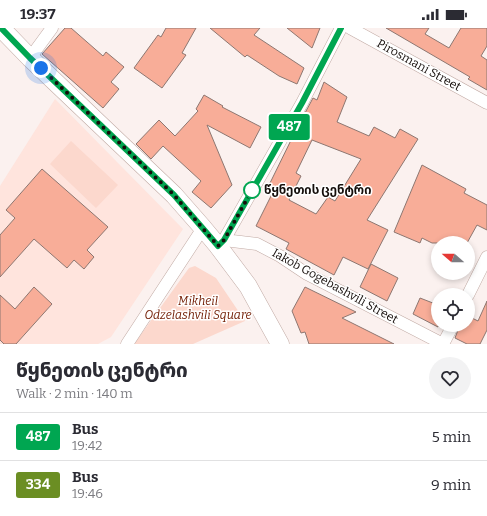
<!DOCTYPE html>
<meta charset="utf-8">
<style>
body{margin:0;font-family:Bitter,"Noto Sans Georgian",serif;background:#f2f2f3;color:#2b2b33;height:100vh;display:flex;flex-direction:column;font-size:15px;white-space:nowrap}
*{box-sizing:border-box;margin:0}
p{font-size:13px;color:#7c7c81}
.icon{flex:none;width:22px;height:22px;fill:none;stroke:currentColor;stroke-width:2;stroke-linecap:round;stroke-linejoin:round}
.map{position:relative;height:316px;overflow:hidden}
.details{display:flex;flex-direction:column;background:#fff;flex:1}
.details>*{flex:none}
.badge{padding:0 8px;border-radius:3px;font-size:14px;line-height:26px}
.needle{width:26px;rotate:290deg}
.controls{position:absolute;left:431px;top:208px;display:grid;gap:8px}
.controls a{display:grid;place-items:center;width:44px;height:44px;border-radius:50%;background:#fff;box-shadow:0 2px 6px #0003;font-size:20px}
.you{position:absolute;width:20px;height:20px;margin:-10px;border:3px solid #fff;border-radius:50%;background:#1a73e8;box-shadow:0 0 0 6px #1a73e833}
.map>.badge{position:absolute;translate:-50% -50%;box-shadow:0 0 0 2px #fff}
.round{display:grid;place-items:center;flex:none;width:42px;height:42px;border-radius:21px;background:#f2f2f3}
.headline{display:flex;align-items:center;justify-content:space-between;height:68px;padding:0 16px}
h1{font-size:19px;font-weight:800;line-height:30px}
ul{padding:0;list-style:none}
li{display:flex;align-items:center;gap:12px;height:48px;padding:0 16px;border-top:1px solid #e1e1e2}
li div{flex:1}
li b{display:block;font-size:15px}
li em{font-style:normal}
li .badge{min-width:44px;font-weight:700;text-align:center}
.status{display:flex;justify-content:space-between;align-items:center;height:28px;padding:0 20px;background:#fff;direction:ltr}
.status svg{height:11px;fill:currentColor}
.map>svg:first-child{display:block}
.built{fill:#ffe4dd}
.green{fill:#fcd8cd}
.building{fill:#f8ad98;stroke:#8d7771;fill-rule:evenodd}
.lines{fill:none;stroke-linecap:round;stroke-linejoin:round}
.minor-casing{stroke:#c1aaa4;stroke-width:13}
.secondary-casing{stroke:#c1aaa4;stroke-width:19}
.minor{stroke:#fff;stroke-width:12}
.secondary{stroke:#fff;stroke-width:18}
.line-casing{stroke:#fff;stroke-width:9}
.line{stroke:#00a651;stroke-width:6}
.walk{stroke:#150e0b;stroke-width:4;stroke-dasharray:0 7.2}
.stop-dot{fill:#fff;stroke:#00a651;stroke-width:2}
.labels{text-anchor:middle;dominant-baseline:central;stroke-width:3;stroke-linejoin:round;paint-order:stroke}
.street-label{font-size:12px;fill:#150e0b;stroke:#fff}
.stop-label{font-size:12px;font-weight:bold;fill:#150e0b;stroke:#fff;text-anchor:start}
.park-label{font-size:12px;font-style:italic;fill:#701b00;stroke:#fff}
</style>
<div class="status"><b>19:37</b><svg viewBox="0 0 49 12"><path d="M0 12V9h3v3zM5 12V6h3v6zM10 12V3h3v9zM15 12V0h3v12zM26 1h20v11H26zM47 4h2v5h-2z"/></svg></div>
<div class="map">
<svg width="487" height="316" viewBox="0 0 487 316">
<rect width="100%" height="100%" fill="#fbf1ef"/>
<path class="built" d="M55,71L183,201L111,309L98,316H0V158Z"/>
<path class="green" d="M71,113L118,157L96,180L50,136Z
M195,238L216,250L245,293L193,316H134L189,240Z"/>
<path class="building" d="M65,0H71L103,28L106,24L124,39L111,54L119,61L103,80L42,26Z
M166,0H196L182,25L186,27L162,60L134,40L158,7L161,9Z
M210,0H260L254,7L304,40L297,56L279,48L247,27L245,29Z
M287,0H320L312,20Z
M386,0H429L425,6L449,20L461,0H487V18L481,28L487,32V62L468,51L470,49Z
M324,54L347,69L337,94L369,108L374,99L395,110L400,101L418,111L367,192L388,202L368,241L343,229L334,247L286,221L289,215L256,198L273,164L270,155L297,100L313,70L317,72ZM312,112L361,131L335,173L328,169L316,186L289,172L301,148L296,145Z
M204,67L223,78L222,79L261,99L250,120L207,97L232,157L211,180L192,164L201,153L163,118L151,131L136,116L159,92L175,108L198,83L196,81Z
M422,137L466,161L464,165L487,177V202L477,197L467,215H432L422,210L420,215L394,204Z
M42,141L108,199L87,222L94,229L84,241L74,232L67,240L34,211L0,249V207L15,190L6,182Z
M371,236L398,250L387,273L360,259Z
M34,259L52,276L16,316H4L0,312V267L15,281Z
M305,259L356,284L342,290L394,316H309L305,304L301,305L292,283Z
M420,270L438,277V299L413,286Z
M487,273V302L480,316H467L455,310L460,297H468V288L478,293Z"/>
<g class="lines">
<defs>
<path id="minor" d="M350,0L487,75
M30,30L52,0
M224,212L257,216L280,228L307,246L443,316
M218,218L224,212L302,75L341,0
M468,267L487,229
M127,316L203,200
M443,316L453,297"/>
<path id="secondary" d="M1,0L30,30L174,167L203,200L218,218L248,258L280,316"/>
</defs>
<use href="#minor" class="minor-casing"/>
<use href="#secondary" class="secondary-casing"/>
<use href="#minor" class="minor"/>
<use href="#secondary" class="secondary"/>
</g>
<g class="lines">
<defs>
<path id="line" d="M1,0L30,30L174,167L218,218L224,212L302,75L341,0"/>
</defs>
<use href="#line" class="line-casing"/>
<use href="#line" class="line"/>
<path class="walk" d="M41,40L174,167L218,218L224,212L255,157L252,162"/>
</g>
<circle class="stop-dot" cx="252" cy="162" r="8"/>
<g class="labels">
<g class="street-label">
<text transform="translate(419 37) rotate(29)">Pirosmani Street</text>
<text transform="translate(335 258) rotate(29)">Iakob Gogebashvili Street</text>
</g>
<g class="stop-label">
<text x="264" y="162">წყნეთის ცენტრი</text>
</g>
<g class="park-label">
<text x="198" y="273">Mikheil<tspan x="198" dy="14">Odzelashvili Square</tspan></text>
</g>
</g>
</svg>
<div class="controls">
<a><svg class="needle" viewBox="-14 -14 28 28"><path d="M0-13l5 13h-10z" fill="#e53935"/><path d="M0 13l5-13h-10z" fill="#7c7c81"/></svg></a>
<a><svg class="icon" aria-label="locate" viewBox="0 0 24 24"><circle cx="12" cy="12" r="6"/><path d="M12 2v4M12 18v4M2 12h4M18 12h4"/></svg></a>
</div>
<div class="you" style="left:41px;top:40px"></div>
<b class="badge" style="left:289px;top:99px;background:#00a651;color:#fff">487</b>
</div>
<section class="details">
<div class="headline"><div><h1>წყნეთის ცენტრი</h1><p>Walk · 2 min · 140 m</p></div><a class="round"><svg class="icon" aria-label="heart" viewBox="0 0 24 24"><path d="M12 20l-8-8c-3-5 5-10 8-4 3-6 11-1 8 4z"/></svg></a></div>
<ul>
<li><span class="badge" style="background:#00a651;color:#fff">487</span><div><b>Bus</b><p>19:42</p></div><em>5 min</em></li>
<li><span class="badge" style="background:#6b8e23;color:#fff">334</span><div><b>Bus</b><p>19:46</p></div><em>9 min</em></li>
</ul>
</section>
